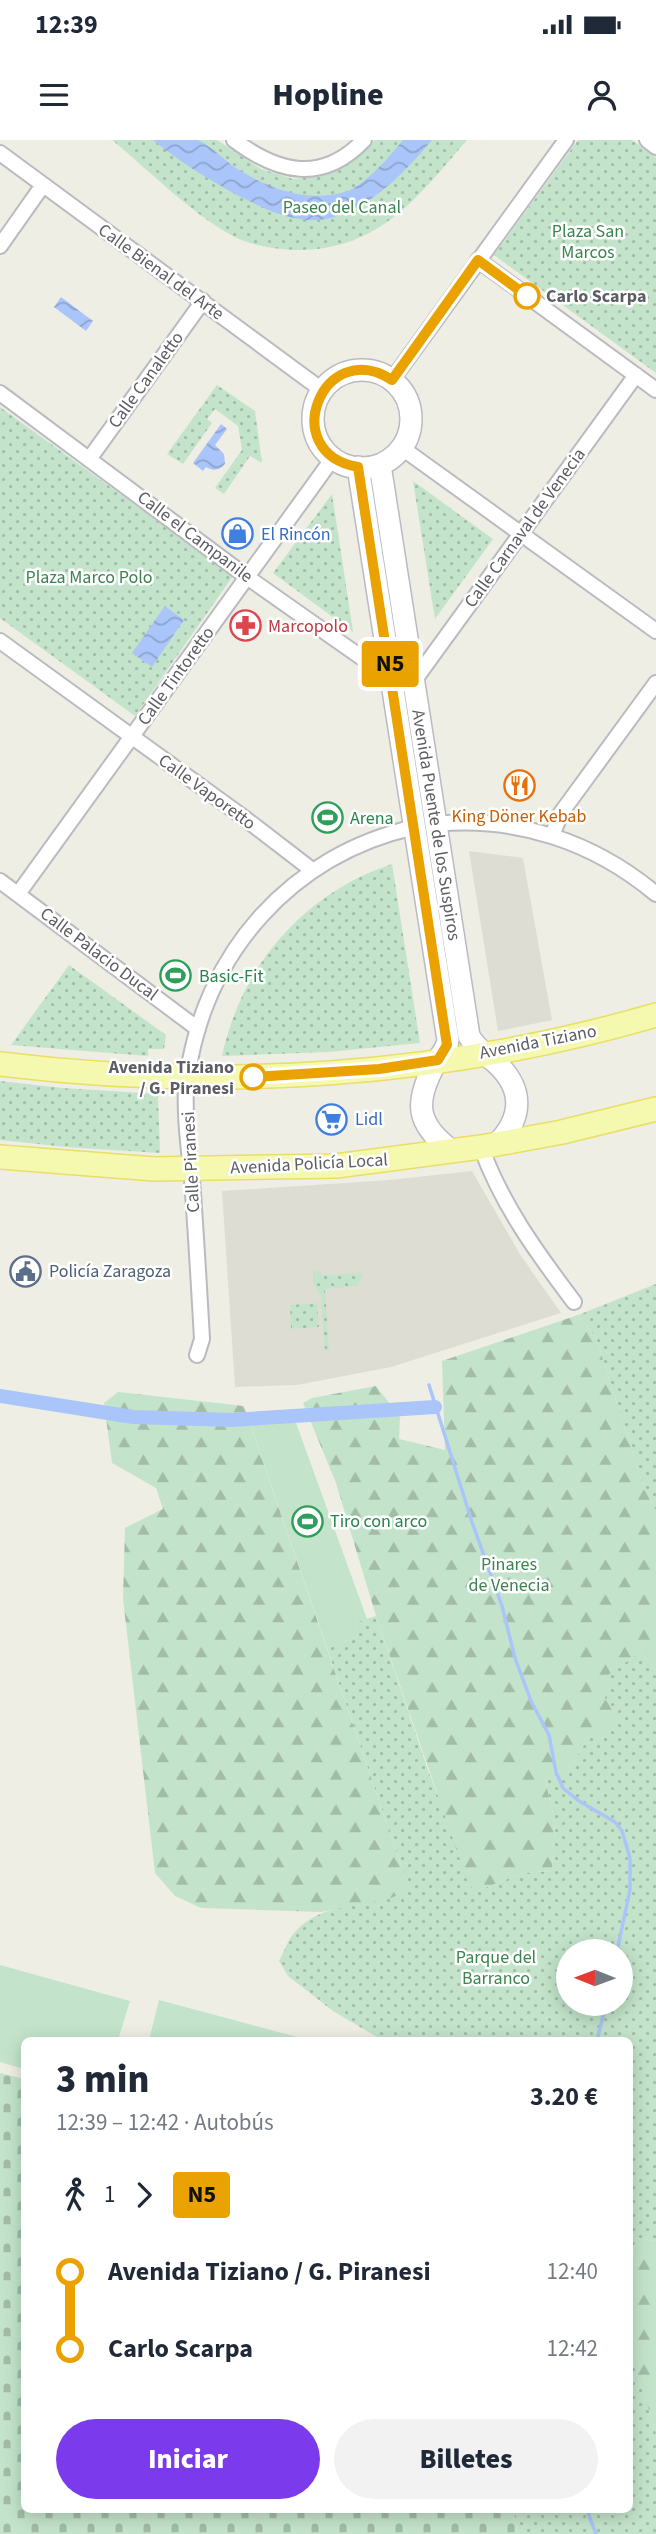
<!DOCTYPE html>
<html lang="es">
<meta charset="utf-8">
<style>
body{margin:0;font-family:"Source Sans 3",sans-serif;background:#f2f2f3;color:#1f2937;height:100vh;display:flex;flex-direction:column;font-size:26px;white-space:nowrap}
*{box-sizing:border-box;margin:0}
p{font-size:23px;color:#747a83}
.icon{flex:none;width:38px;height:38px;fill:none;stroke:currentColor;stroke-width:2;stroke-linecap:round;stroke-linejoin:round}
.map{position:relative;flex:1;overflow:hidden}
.panel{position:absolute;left:21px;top:1897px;width:612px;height:476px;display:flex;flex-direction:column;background:#fff;border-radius:10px;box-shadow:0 4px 18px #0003}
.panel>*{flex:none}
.badge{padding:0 14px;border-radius:5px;font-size:24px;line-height:46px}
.needle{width:46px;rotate:271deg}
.buttons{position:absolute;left:556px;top:1799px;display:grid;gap:14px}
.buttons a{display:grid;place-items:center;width:77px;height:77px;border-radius:50%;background:#fff;box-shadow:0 4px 18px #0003;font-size:35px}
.map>.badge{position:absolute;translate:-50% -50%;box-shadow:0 0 0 4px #fff}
.legs{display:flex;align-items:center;gap:10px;height:77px;padding:0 35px;font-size:23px}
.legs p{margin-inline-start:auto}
.head{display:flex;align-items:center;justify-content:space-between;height:119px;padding:0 35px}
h1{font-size:38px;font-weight:800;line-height:52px}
.primary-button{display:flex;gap:14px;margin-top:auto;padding:14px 35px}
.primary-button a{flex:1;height:80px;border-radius:42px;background:#7c3aed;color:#fff;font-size:28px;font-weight:800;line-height:80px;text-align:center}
.primary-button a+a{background:#f2f2f3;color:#1f2937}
ul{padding:0 35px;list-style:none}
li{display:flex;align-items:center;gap:24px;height:77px;font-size:26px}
li i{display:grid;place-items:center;width:10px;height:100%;margin:0 9px;background:currentColor}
li i::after{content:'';width:18px;height:18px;margin:-9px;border:5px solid;border-radius:50%;background:#fff}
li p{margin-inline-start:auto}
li:first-child i{background:linear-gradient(#0000 50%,currentColor 0)}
li:last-child i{background:linear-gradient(currentColor 50%,#0000 0)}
.status{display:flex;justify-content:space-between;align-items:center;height:49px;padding:0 35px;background:#fff;direction:ltr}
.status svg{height:19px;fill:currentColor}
header{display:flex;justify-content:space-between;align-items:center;height:91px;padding:0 35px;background:#fff;font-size:32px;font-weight:800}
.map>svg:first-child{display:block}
.education{fill:#deddd3}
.grass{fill:url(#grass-dots);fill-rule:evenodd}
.forest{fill:url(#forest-firs)}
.cemetery{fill:url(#cemetery-stones)}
.garden{fill:#c3e4ca}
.water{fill:url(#water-waves)}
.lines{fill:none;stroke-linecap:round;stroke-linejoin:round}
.stream{stroke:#aac5f9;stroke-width:3.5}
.canal{stroke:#aac5f9;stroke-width:14}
.street-casing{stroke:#babbc0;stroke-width:18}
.secondary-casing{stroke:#babbc2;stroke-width:24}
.primary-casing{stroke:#e8df64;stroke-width:26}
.street{stroke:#fff;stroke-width:14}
.secondary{stroke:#fff;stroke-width:21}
.primary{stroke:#f5f9af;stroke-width:23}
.line-1-casing{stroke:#fff;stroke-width:16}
.line-1{stroke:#eaa200;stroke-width:10}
.stop-1-dot{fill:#fff;stroke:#eaa200;stroke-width:3.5}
.labels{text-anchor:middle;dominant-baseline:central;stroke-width:5;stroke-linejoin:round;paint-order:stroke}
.park-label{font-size:18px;fill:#3c844f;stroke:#fff}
.street-label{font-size:18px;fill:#5d5e64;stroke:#fff}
.stop-label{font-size:18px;font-weight:bold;fill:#5d5e64;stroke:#fff;text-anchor:start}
.shop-label{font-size:18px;fill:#366cbe;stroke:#fff;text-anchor:start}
.health-label{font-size:18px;fill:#be3a42;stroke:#fff;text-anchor:start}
.food-label{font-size:18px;fill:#c56008;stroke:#fff}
.leisure-label{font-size:18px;fill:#27864d;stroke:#fff;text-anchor:start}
.service-label{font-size:18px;fill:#4e5e75;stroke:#fff;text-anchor:start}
</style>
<div class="status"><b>12:39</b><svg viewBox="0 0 49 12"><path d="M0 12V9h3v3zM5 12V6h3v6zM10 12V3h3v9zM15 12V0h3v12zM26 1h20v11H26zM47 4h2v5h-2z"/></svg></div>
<header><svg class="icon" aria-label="menu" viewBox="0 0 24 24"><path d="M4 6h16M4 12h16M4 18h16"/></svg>Hopline<svg class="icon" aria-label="person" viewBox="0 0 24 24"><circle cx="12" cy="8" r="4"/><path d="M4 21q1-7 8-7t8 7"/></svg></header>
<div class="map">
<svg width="656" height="2394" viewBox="0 0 656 2394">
<defs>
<pattern id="grass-dots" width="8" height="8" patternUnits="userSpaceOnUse" patternTransform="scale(1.75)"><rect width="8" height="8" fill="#c3e4ca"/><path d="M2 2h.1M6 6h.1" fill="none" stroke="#a2bca8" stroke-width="1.8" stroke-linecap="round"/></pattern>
<pattern id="forest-firs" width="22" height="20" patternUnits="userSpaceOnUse" patternTransform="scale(1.75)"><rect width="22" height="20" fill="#c3e4ca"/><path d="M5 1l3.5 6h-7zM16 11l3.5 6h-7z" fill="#a2bca8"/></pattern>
<pattern id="cemetery-stones" width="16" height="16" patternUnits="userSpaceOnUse" patternTransform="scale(1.75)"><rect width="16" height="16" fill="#c3e4ca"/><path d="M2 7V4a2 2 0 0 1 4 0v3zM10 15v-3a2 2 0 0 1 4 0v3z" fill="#a2bca8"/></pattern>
<pattern id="water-waves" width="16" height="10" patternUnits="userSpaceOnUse" patternTransform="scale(1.75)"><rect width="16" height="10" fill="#aac5f9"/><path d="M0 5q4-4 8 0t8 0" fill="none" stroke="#8ea3cd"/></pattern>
</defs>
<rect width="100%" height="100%" fill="#eeeee5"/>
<path class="education" d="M469,711L523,718L552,880L498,891Z
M472,1031L521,1116L561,1173L391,1227L297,1245L235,1247L222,1051L390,1040Z"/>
<path class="grass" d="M112,0H217L261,29L293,39L318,36L339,28L375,0H467C417,58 379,111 295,110C275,109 251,106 233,96C189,72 151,32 112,0Z
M578,0H632L656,17V233L494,115Z
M217,245L255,271L262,323L250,316L224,354L215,348L242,310L238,286L215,269L207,279L212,283L183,324L167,314Z
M0,267L233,436L135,576L0,478Z
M413,341L493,399L435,479Z
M332,354L353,491V492L273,433Z
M392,724L420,903L328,912L222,916C241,826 304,753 392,724Z
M69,825L166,895L164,909H148V916L11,905Z
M0,941L63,948L158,954L160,1013L66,1007L0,1000Z
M313,1129L323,1135L363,1133L358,1146L325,1149L329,1211H325L321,1158L313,1143Z
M656,1144V1371L644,1348L596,1198L578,1175Z
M317,1163L319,1187L291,1189L290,1165Z
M376,1476L428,1630L475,1752L522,1733L552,1731L555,1683L545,1639L571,1625L589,1597L605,1559L607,1535L640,1512L656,1530V2101L636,2098L630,2130V1900H382L333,1871L288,1836L279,1821C284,1812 288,1799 295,1792C322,1761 370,1767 406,1752V1740L327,1508L358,1496L354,1483ZM569,1811H621V1864H569Z
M630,2211L656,2293V2394H518L513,2370H630Z"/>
<path class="forest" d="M578,1175L596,1198L644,1348L656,1371V1530L640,1512L608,1535L605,1559L619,1574L611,1592L589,1597L571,1625L545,1639L555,1683L552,1731L522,1733L475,1752L467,1740L376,1476L336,1343L303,1263L312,1258L376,1246L400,1277L399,1299L445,1310L442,1221Z
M118,1252L244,1266L406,1740V1752L388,1759L321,1772L201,1768L175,1756L155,1733L123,1459L125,1388L163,1369L156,1348L112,1323L104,1263Z
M636,2098L656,2101V2293L630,2211V2130Z"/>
<path class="cemetery" d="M0,1933L24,1939V2370H513L518,2394H0Z"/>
<path class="garden" d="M291,1269L367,1479L354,1483L358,1496L327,1508L250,1283Z
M0,1825L130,1861L118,1900H24V1929L0,1922Z
M159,1860L308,1900H149Z"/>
<path class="water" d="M153,0C166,0 184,0 197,0C208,3 225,21 236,28C269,49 308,64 348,51C366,44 391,15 403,0H432C402,36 352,89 299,79C277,75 259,66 239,56C209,40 180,22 153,0Z
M61,157L93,181L86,191L54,167Z
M221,284L227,289L215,305L224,314L225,324C219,331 213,331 206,327L203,331L193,323Z
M165,466L184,480L152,527L132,513Z"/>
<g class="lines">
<path class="stream" d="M429,1245L472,1382L502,1466L515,1518L531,1561L549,1595L556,1632L563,1648L579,1661L615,1682L622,1691L630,1718V1750L617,1811
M597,1900L606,1864
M587,2370L596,2394"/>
<path class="canal" d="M0,1256L133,1277L231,1280L435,1267"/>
<defs>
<path id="street" d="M234,0C278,33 322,44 364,0
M647,0L656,7
M0,13L322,250
M0,106L43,45
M478,120L656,250
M392,240L566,0
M0,253L247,437L392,539
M402,308L656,491
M90,318L203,161
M0,501L243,677L312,730
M414,541L636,235
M436,684C517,676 594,702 656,754
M552,696L561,673L656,543
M0,741L198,889
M18,754L333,318
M481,1007C502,1065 537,1113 574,1162
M197,1215L202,1199C199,1146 196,1093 192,1040C189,1010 183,967 187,939C204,813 291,715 415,687"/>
<path id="secondary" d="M313 279a49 49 0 1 1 98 0a49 49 0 1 1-98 0Z
M380,325L469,896C475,908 487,915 496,923C524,949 523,977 497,1004
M358,327L448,900C447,910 440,915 435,924C414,963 416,984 452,1011"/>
<path id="primary" d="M0,924C218,951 444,937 656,875
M0,1017L154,1029L336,1026L481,1007L562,992L656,969"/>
</defs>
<use href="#street" class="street-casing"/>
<use href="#secondary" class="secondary-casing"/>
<use href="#primary" class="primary-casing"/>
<use href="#street" class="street"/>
<use href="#secondary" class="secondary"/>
<use href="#primary" class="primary"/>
</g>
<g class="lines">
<defs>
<path id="line-1" d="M253,937L379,929L438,920L447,905L358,327C276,313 323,195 392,240L478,120L527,156"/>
</defs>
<use href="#line-1" class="line-1-casing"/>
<use href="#line-1" class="line-1"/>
</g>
<defs>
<symbol id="shop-ring" viewBox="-11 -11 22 22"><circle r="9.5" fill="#fff" stroke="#3f7fe0" stroke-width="1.5"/><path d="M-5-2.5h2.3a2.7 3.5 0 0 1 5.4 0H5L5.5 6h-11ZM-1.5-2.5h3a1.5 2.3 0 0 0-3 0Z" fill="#3f7fe0"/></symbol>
<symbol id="pharmacy-ring" viewBox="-11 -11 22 22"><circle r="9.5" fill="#fff" stroke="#e0444e" stroke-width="1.5"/><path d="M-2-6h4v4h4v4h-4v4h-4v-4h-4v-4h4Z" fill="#e0444e"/></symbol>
<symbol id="restaurant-ring" viewBox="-11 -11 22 22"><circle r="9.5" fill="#fff" stroke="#e8710a" stroke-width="1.5"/><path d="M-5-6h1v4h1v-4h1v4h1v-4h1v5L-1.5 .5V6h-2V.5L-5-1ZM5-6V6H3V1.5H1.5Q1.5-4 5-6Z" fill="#e8710a"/></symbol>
<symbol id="stadium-ring" viewBox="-11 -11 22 22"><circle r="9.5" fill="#fff" stroke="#2e9e5b" stroke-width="1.5"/><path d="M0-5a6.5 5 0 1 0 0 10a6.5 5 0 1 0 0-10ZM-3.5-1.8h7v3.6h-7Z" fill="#2e9e5b"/></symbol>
<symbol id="supermarket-ring" viewBox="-11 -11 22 22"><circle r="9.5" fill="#fff" stroke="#3f7fe0" stroke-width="1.5"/><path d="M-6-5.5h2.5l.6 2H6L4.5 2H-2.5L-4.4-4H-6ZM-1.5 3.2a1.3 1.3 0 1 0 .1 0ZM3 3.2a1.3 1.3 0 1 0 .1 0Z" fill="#3f7fe0"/></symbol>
<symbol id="civic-ring" viewBox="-11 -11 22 22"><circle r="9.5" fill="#fff" stroke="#5c6f8a" stroke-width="1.5"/><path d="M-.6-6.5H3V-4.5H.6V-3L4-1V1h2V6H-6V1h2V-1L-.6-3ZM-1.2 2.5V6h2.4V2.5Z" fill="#5c6f8a"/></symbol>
</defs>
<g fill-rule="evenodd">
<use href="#shop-ring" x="220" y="376" width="35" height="35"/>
<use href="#pharmacy-ring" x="228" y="468" width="35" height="35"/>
<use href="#restaurant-ring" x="502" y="628" width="35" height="35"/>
<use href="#stadium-ring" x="310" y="660" width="35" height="35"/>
<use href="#stadium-ring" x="158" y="818" width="35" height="35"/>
<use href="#supermarket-ring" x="314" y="962" width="35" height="35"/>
<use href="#civic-ring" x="8" y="1114" width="35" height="35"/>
<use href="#stadium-ring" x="290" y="1364" width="35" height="35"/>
</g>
<g class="stop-1-dot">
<circle cx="527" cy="156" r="12"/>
<circle cx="253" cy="937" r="12"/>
</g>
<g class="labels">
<g class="park-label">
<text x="342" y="67">Paseo del Canal</text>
<text x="588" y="91">Plaza San<tspan x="588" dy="21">Marcos</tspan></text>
<text x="89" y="437">Plaza Marco Polo</text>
<text x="509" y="1424">Pinares<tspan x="509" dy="21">de Venecia</tspan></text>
<text x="496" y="1817">Parque del<tspan x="496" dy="21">Barranco</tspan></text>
</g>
<g class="street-label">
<text transform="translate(161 132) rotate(36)">Calle Bienal del Arte</text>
<text transform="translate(146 240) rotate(-54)">Calle Canaletto</text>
<text transform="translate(525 388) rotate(-54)">Calle Carnaval de Venecia</text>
<text transform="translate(195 397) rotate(37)">Calle el Campanile</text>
<text transform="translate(176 536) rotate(-54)">Calle Tintoretto</text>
<text transform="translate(207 652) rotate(36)">Calle Vaporetto</text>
<text transform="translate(436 685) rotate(81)">Avenida Puente de los Suspiros</text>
<text transform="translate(99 814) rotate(37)">Calle Palacio Ducal</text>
<text transform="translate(538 902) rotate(-11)">Avenida Tiziano</text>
<text transform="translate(191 1022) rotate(-93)">Calle Piranesi</text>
<text transform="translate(309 1024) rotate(-3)">Avenida Policía Local</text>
</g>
<g class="stop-label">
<text x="546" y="156">Carlo Scarpa</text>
<text x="234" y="927" text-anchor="end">Avenida Tiziano<tspan x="234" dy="21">/ G. Piranesi</tspan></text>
</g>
<g class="shop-label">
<text x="261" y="394">El Rincón</text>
<text x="355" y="979">Lidl</text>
</g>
<g class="health-label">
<text x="268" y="486">Marcopolo</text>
</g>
<g class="food-label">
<text x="519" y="676">King Döner Kebab</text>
</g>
<g class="leisure-label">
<text x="350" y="678">Arena</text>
<text x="199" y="836">Basic-Fit</text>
<text x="330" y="1381">Tiro con arco</text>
</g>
<g class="service-label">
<text x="49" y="1131">Policía Zaragoza</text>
</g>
</g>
</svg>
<div class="buttons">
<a><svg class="needle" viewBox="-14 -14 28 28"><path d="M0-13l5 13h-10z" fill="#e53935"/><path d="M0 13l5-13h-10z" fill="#747a83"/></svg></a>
</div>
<b class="badge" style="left:390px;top:524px;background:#eaa200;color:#111">N5</b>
<section class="panel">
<div class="head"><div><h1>3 min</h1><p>12:39 – 12:42 · Autobús</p></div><b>3.20 €</b></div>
<div class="legs"><svg class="icon" aria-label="walk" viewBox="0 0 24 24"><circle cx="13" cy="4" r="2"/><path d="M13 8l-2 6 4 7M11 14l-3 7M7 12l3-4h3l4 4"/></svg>1<svg class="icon" aria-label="forward" viewBox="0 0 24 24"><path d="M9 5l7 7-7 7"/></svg><b class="badge" style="background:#eaa200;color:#111">N5</b></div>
<ul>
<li><i style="color:#eaa200"></i><b>Avenida Tiziano / G. Piranesi</b><p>12:40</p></li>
<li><i style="color:#eaa200"></i><b>Carlo Scarpa</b><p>12:42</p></li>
</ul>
<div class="primary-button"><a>Iniciar</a><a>Billetes</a></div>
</section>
</div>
